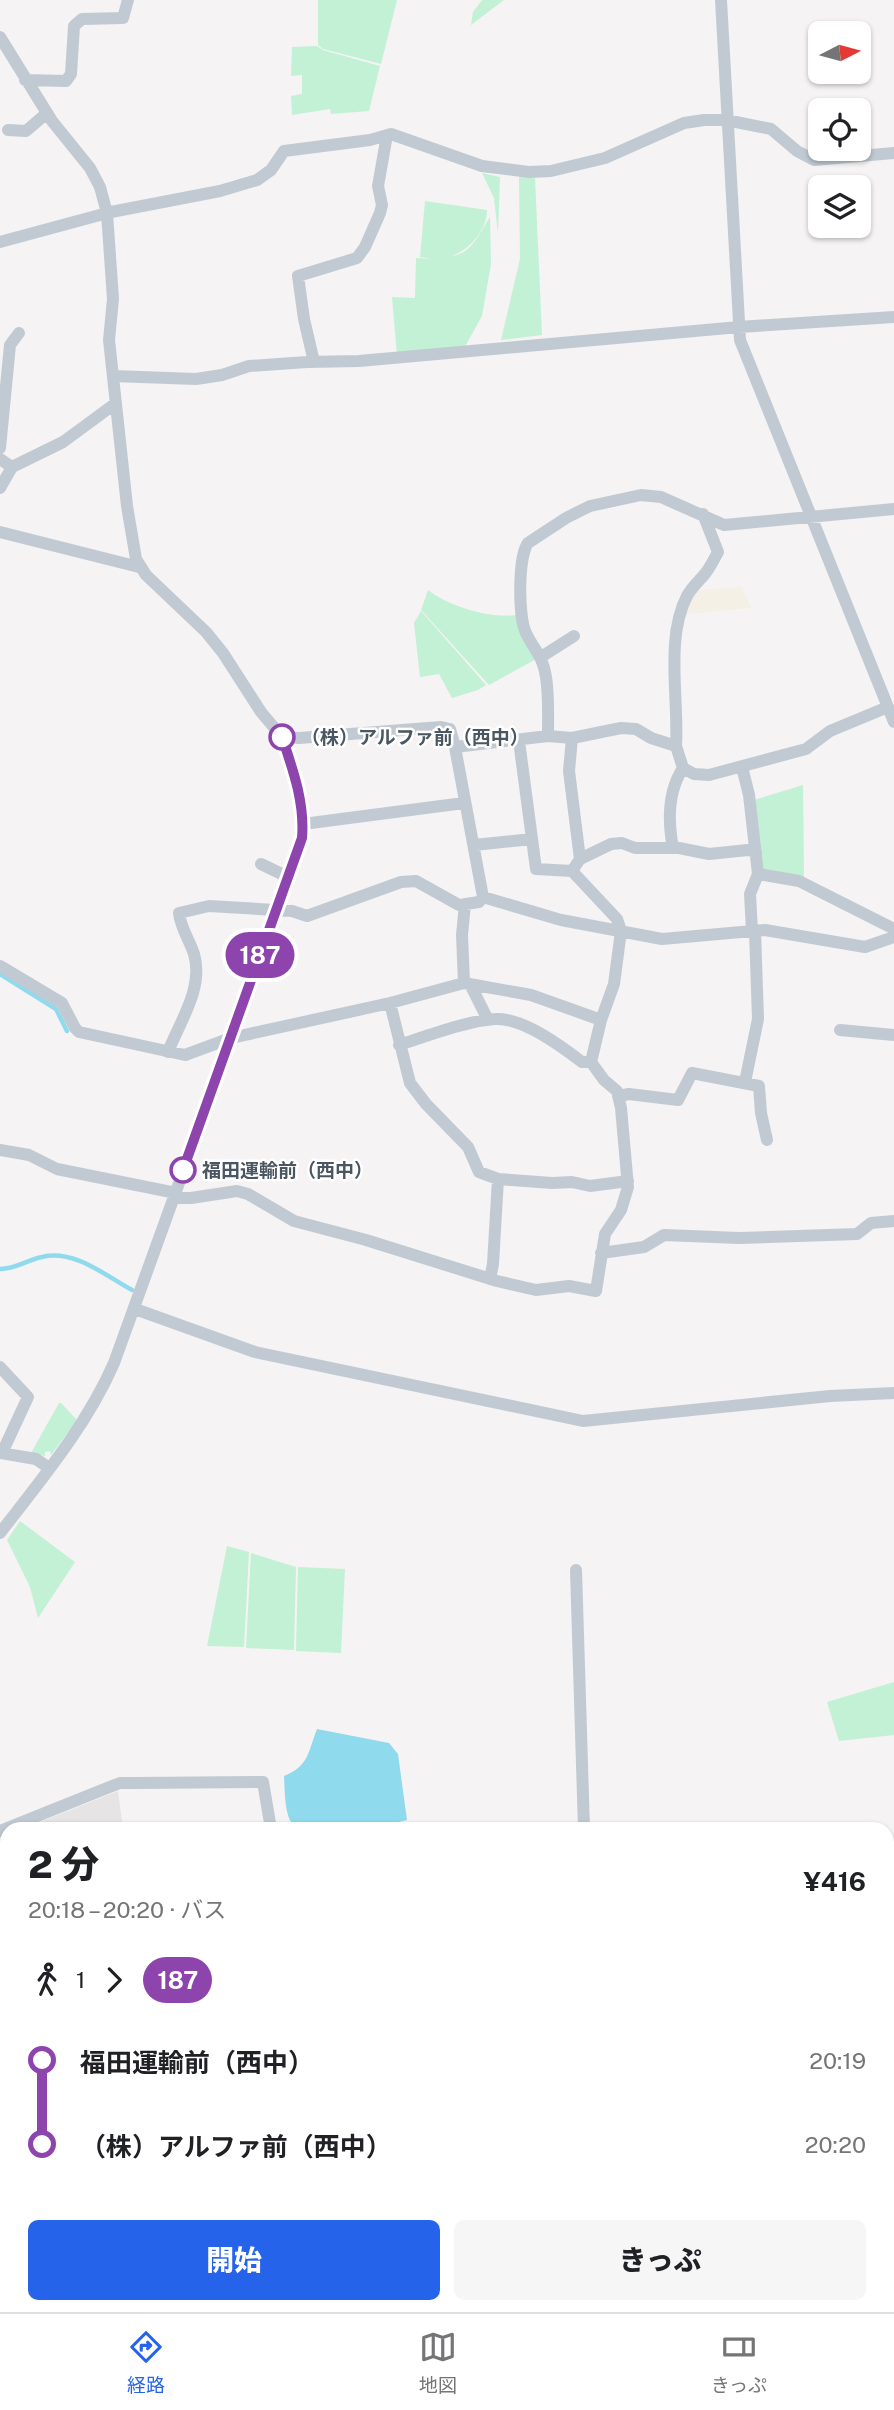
<!DOCTYPE html>
<html lang="ja">
<meta charset="utf-8">
<style>
body{margin:0;font-family:"Public Sans","Noto Sans JP",sans-serif;background:#f6f6f6;color:#202124;height:100vh;display:flex;flex-direction:column;font-size:26px;white-space:nowrap}
*{box-sizing:border-box;margin:0}
p{font-size:23px;color:#757577}
.icon{flex:none;width:38px;height:38px;fill:none;stroke:currentColor;stroke-width:2;stroke-linecap:round;stroke-linejoin:round}
.map{position:relative;flex:1;overflow:hidden}
.drawer{position:absolute;left:0px;top:1822px;width:894px;height:492px;display:flex;flex-direction:column;background:#fff;border-radius:21px 21px 0 0;box-shadow:0 2px 5px #0004}
.drawer>*{flex:none}
.badge{padding:0 14px;border-radius:23px;font-size:24px;line-height:46px}
.needle{width:46px;rotate:84deg}
.buttons{position:absolute;left:808px;top:21px;display:grid;gap:14px}
.buttons a{display:grid;place-items:center;width:63px;height:63px;border-radius:10px;background:#fff;box-shadow:0 2px 5px #0004;font-size:35px}
.map>.badge{position:absolute;translate:-50% -50%;box-shadow:0 0 0 4px #fff}
.legs{display:flex;align-items:center;gap:10px;height:77px;padding:0 28px;font-size:23px}
.legs p{margin-inline-start:auto}
.overview{display:flex;align-items:center;justify-content:space-between;height:119px;padding:0 28px}
h1{font-size:38px;font-weight:800;line-height:52px}
.cta{display:flex;gap:14px;margin-top:auto;padding:14px 28px}
.cta a{flex:1;height:80px;border-radius:10px;background:#2563eb;color:#fff;font-size:28px;font-weight:800;line-height:80px;text-align:center}
.cta a+a{background:#f6f6f6;color:#202124}
ul{padding:0 28px;list-style:none}
li{display:flex;align-items:center;gap:24px;height:84px;font-size:26px}
li i{display:grid;place-items:center;width:10px;height:100%;margin:0 9px;background:currentColor}
li i::after{content:'';width:18px;height:18px;margin:-9px;border:5px solid;border-radius:50%;background:#fff}
li p{margin-inline-start:auto}
li:first-child i{background:linear-gradient(#0000 50%,currentColor 0)}
li:last-child i{background:linear-gradient(currentColor 50%,#0000 0)}
.tab-bar{display:flex;justify-content:space-around;align-items:center;height:98px;border-top:2px solid #e0e0e0;background:#fff;font-size:19px;color:#757577}
.tab-bar a{display:grid;justify-items:center;gap:4px}
.tab-bar .selected{color:#2563eb}
.map>svg:first-child{display:block}
.education{fill:#e6e4e5}
.green{fill:#c3f1d5}
.sand{fill:#f5f0e5}
.water{fill:#90daee}
.lines{fill:none;stroke-linecap:round;stroke-linejoin:round}
.stream{stroke:#90daee;stroke-width:4.5}
.street{stroke:#c1cad2;stroke-width:12}
.secondary{stroke:#c1cbd6;stroke-width:18}
.line-1-casing{stroke:#fff;stroke-width:16}
.line-1{stroke:#8e44ad;stroke-width:10}
.stop-1-dot{fill:#fff;stroke:#8e44ad;stroke-width:3.5}
.labels{text-anchor:middle;dominant-baseline:central;stroke-width:5;stroke-linejoin:round;paint-order:stroke}
.stop-label{font-size:19px;font-weight:bold;fill:#4a5661;stroke:#fff;text-anchor:start}
</style>
<div class="map">
<svg width="894" height="2312" viewBox="0 0 894 2312">
<rect width="100%" height="100%" fill="#f5f3f3"/>
<path class="education" d="M118,1791L123,1829H23L25,1828Z"/>
<path class="green" d="M318,0H397L381,64L323,49L318,45Z
M482,0H504L471,25L473,12Z
M317,46L323,50L380,66L369,111L331,114L330,109L292,115L291,96L302,94V75L291,76L292,47Z
M482,173L500,177L498,233L494,198Z
M519,177L535,178L542,335L501,340L520,259Z
M425,201L487,210C487,230 470,249 452,256C473,253 479,233 490,217L491,264L482,316L463,350L397,355L392,297L415,298L416,258L431,259L420,257Z
M428,590C448,606 490,619 516,615L538,658L489,685L421,610Z
M421,611L486,685L478,690L452,698L439,674L420,677L414,623Z
M803,785L804,877L760,871L754,800Z
M59,1403H61L77,1420L51,1455L50,1451L45,1452V1456L31,1453Z
M20,1521L75,1562L38,1618L30,1587L7,1540Z
M227,1546L249,1552L244,1647L207,1646Z
M251,1553L296,1567L294,1650L246,1648Z
M298,1567L345,1569L341,1653L296,1651Z
M894,1682V1735L839,1741L827,1702Z"/>
<path class="sand" d="M742,587L751,608L687,614L688,602L697,590Z"/>
<path class="water" d="M317,1729L389,1743L398,1754L407,1820L369,1829H296C284,1818 285,1792 284,1776C309,1766 308,1752 317,1729Z"/>
<g class="lines">
<path class="stream" d="M0,974L56,1009L67,1031
M0,1269C16,1269 27,1260 42,1257C74,1249 106,1276 132,1290"/>
<path class="street" d="M721,0L740,340L894,722
M0,37L52,121L90,168L100,187L107,213L113,299L109,340L127,506L136,559L146,575L206,632L223,653L261,712L282,737L294,772L303,824L296,859L114,1363C87,1425 42,1479 0,1533
M25,80L66,81L71,74L74,26L82,19L123,18L128,0
M8,130L26,131L47,113
M0,242L111,212L220,191L257,180L271,170L284,151L370,140L391,134L482,166L529,172L551,171L605,158L684,123L704,120H726L771,129L797,151L814,160L894,153
M314,362L304,319L298,276L357,258L365,247L380,213L382,205L378,186L387,135
M113,376L196,379L222,375L249,366L307,362L359,361L739,327L894,317
M0,448L10,345L19,333
M0,459L12,467
M0,488L12,467L63,442L116,403
M0,532L139,567
M541,657L574,636
M548,736C548,717 549,696 546,677C543,656 534,650 526,633C518,617 518,556 528,543L566,518L590,506L641,495L661,497L724,525L894,509
M572,738L621,728L636,729L651,738L676,746L683,768L694,774L709,775L806,749L830,731L888,707
M519,741L536,869L572,871
M676,746C679,700 665,638 687,596C692,587 698,582 704,575C710,568 714,559 718,552L703,514
M455,747L483,897
M742,767L749,795L758,874L750,894L752,931
M303,824L464,803
M474,845L532,839
M673,848C668,822 668,791 683,768
M580,859L611,844L622,843L635,848H679L709,854L748,850L756,852
M261,864L288,877
M758,874L799,881L892,928L894,931
M0,966L62,1003L75,1028L79,1032L185,1055L231,1038L390,1003L464,983L531,995L601,1020
M464,983L462,935L465,904
M470,984L488,1020
M390,1003L410,1083L426,1104L468,1147L479,1172L498,1179L493,1264L490,1279
M840,1030L894,1035
M399,1045C424,1037 470,1020 495,1019C522,1017 561,1046 582,1062H591
M168,1052C180,1021 204,988 194,954C189,939 181,929 179,913L209,906L292,911L307,916L401,882L416,881L459,905L479,902L483,897L561,920L662,939L765,930L865,947L894,937
M745,1082L758,1019L755,931
M618,1096L629,1094L678,1100L692,1073L759,1086L761,1113L767,1140
M0,1150L29,1155L57,1169L176,1193
M498,1179L552,1183L572,1182L590,1186L628,1181
M174,1198H191L237,1191L248,1194L294,1221L366,1240L497,1281L536,1290L569,1286L596,1291L605,1234L621,1210L628,1187L621,1108L617,1091L604,1080L591,1062L601,1020L614,984L621,931L617,919L572,871L580,859L569,771L572,738L548,736L455,747L450,729L441,727L299,738L282,737
M601,1253L644,1247L664,1235L739,1238L857,1234L871,1223L894,1221
M135,1309L255,1352L583,1421L830,1396L894,1393
M0,1367L28,1397L2,1453
M0,1453L36,1459L49,1468
M576,1570L584,1829
M0,1831L107,1788L120,1783H135L263,1782L271,1829
M887,1859L894,1849
M0,1869L7,1901
M887,1990L894,1991
M630,2306L632,2312
M71,2312V2306
M416,2312L418,2306"/>
<path class="secondary" d="M887,1909L894,1912
M0,1992L7,1991"/>
</g>
<g class="lines">
<defs>
<path id="line-1" d="M183,1170L302,838C305,803 293,770 282,737"/>
</defs>
<use href="#line-1" class="line-1-casing"/>
<use href="#line-1" class="line-1"/>
</g>
<g class="stop-1-dot">
<circle cx="282" cy="737" r="12"/>
<circle cx="183" cy="1170" r="12"/>
</g>
<g class="labels">
<g class="stop-label">
<text x="301" y="737">（株）アルファ前（西中）</text>
<text x="202" y="1170">福田運輸前（西中）</text>
</g>
</g>
</svg>
<div class="buttons">
<a><svg class="needle" viewBox="-14 -14 28 28"><path d="M0-13l5 13h-10z" fill="#e53935"/><path d="M0 13l5-13h-10z" fill="#757577"/></svg></a>
<a><svg class="icon" aria-label="locate" viewBox="0 0 24 24"><circle cx="12" cy="12" r="6"/><path d="M12 2v4M12 18v4M2 12h4M18 12h4"/></svg></a>
<a><svg class="icon" aria-label="layers" viewBox="0 0 24 24"><path d="M12 4l9 5-9 5-9-5zM3 14l9 5 9-5"/></svg></a>
</div>
<b class="badge" style="left:260px;top:955px;background:#8e44ad;color:#fff">187</b>
<section class="drawer">
<div class="overview"><div><h1>2 分</h1><p>20:18 – 20:20 · バス</p></div><b>¥416</b></div>
<div class="legs"><svg class="icon" aria-label="walk" viewBox="0 0 24 24"><circle cx="13" cy="4" r="2"/><path d="M13 8l-2 6 4 7M11 14l-3 7M7 12l3-4h3l4 4"/></svg>1<svg class="icon" aria-label="forward" viewBox="0 0 24 24"><path d="M9 5l7 7-7 7"/></svg><b class="badge" style="background:#8e44ad;color:#fff">187</b></div>
<ul>
<li><i style="color:#8e44ad"></i><b>福田運輸前（西中）</b><p>20:19</p></li>
<li><i style="color:#8e44ad"></i><b>（株）アルファ前（西中）</b><p>20:20</p></li>
</ul>
<div class="cta"><a>開始</a><a>きっぷ</a></div>
</section>
</div>
<nav class="tab-bar">
<a class="selected"><svg class="icon" aria-label="directions" viewBox="0 0 24 24"><path d="M12 3l9 9-9 9-9-9zM9 14v-3h6M13 9l2 2-2 2"/></svg>経路</a>
<a><svg class="icon" aria-label="map" viewBox="0 0 24 24"><path d="M3 6l6-2 6 2 6-2v14l-6 2-6-2-6 2zM9 4v14M15 6v14"/></svg>地図</a>
<a><svg class="icon" aria-label="tickets" viewBox="0 0 24 24"><path d="M3 7h18v10H3zM15 7v10"/></svg>きっぷ</a>
</nav>
